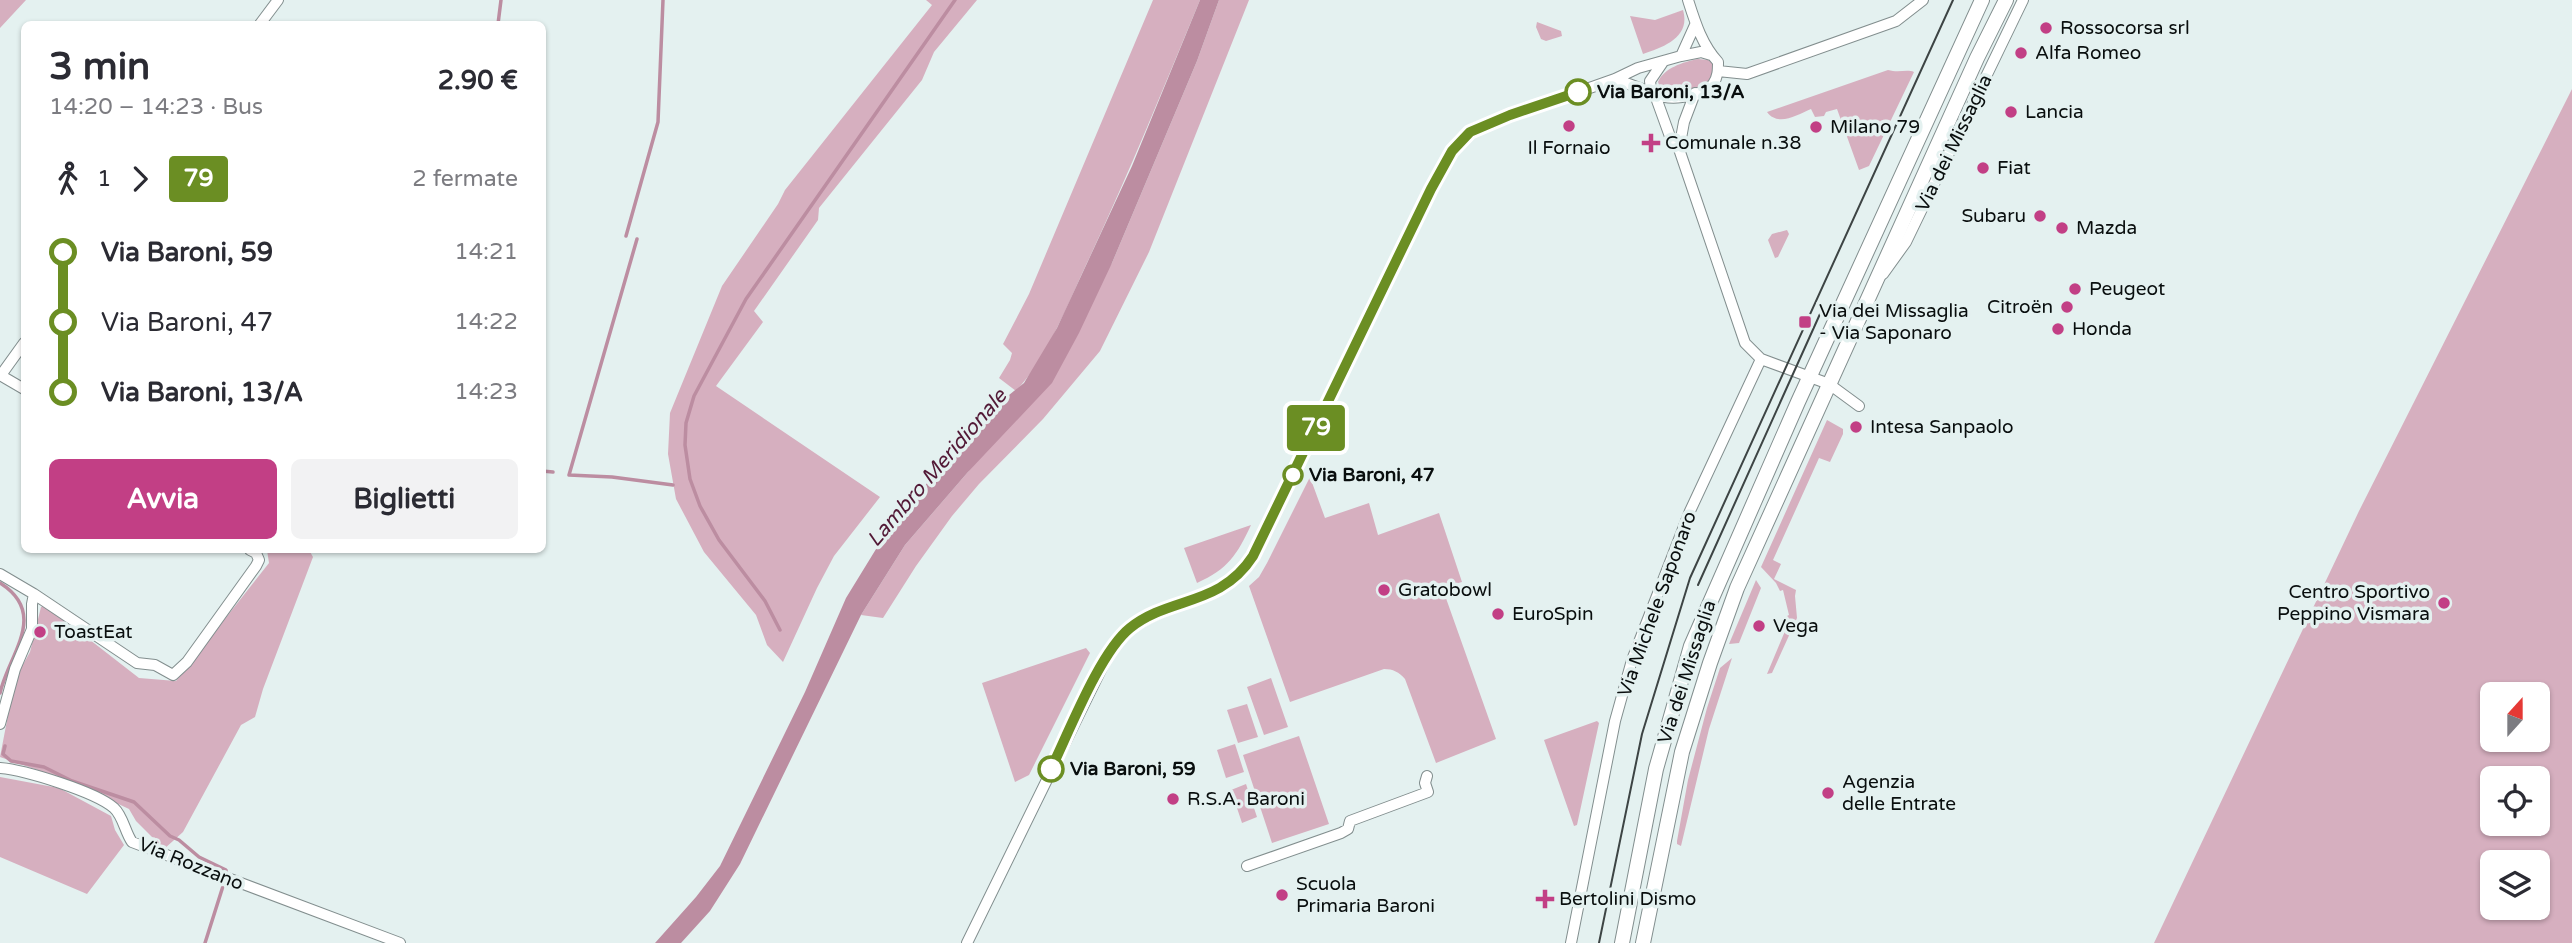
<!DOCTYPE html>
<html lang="it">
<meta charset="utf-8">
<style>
body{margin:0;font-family:"Varela Round",sans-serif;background:#f2f2f3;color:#2b2b33;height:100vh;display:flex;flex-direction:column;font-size:26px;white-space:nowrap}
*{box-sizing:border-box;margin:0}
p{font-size:23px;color:#7c7c81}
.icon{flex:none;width:38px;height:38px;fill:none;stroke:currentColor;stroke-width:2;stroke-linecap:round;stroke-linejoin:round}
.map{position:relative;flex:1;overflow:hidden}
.sheet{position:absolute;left:21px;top:21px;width:525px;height:532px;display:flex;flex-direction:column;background:#fff;border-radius:10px;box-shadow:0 2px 5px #0004}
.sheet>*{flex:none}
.badge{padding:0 14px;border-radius:5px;font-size:24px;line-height:46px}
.needle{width:46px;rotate:21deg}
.fabs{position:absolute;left:2480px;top:682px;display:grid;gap:14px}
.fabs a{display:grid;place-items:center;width:70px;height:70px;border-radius:10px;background:#fff;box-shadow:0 2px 5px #0004;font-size:35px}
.map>.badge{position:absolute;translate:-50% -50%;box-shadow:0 0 0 4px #fff}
.legs{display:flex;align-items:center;gap:10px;height:77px;padding:0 28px;font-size:23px}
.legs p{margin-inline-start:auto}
.overview{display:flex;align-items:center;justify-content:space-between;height:119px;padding:0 28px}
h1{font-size:38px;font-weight:800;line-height:52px}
.action{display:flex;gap:14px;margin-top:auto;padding:14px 28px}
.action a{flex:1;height:80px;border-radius:10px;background:#c23f85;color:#fff;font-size:28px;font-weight:800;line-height:80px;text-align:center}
.action a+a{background:#f2f2f3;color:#2b2b33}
ul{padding:0 28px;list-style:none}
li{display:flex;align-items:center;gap:24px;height:70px;font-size:26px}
li i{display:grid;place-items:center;width:10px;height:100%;margin:0 9px;background:currentColor}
li i::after{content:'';width:18px;height:18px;margin:-9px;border:5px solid;border-radius:50%;background:#fff}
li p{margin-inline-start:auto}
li:first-child i{background:linear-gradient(#0000 50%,currentColor 0)}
li:last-child i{background:linear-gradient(currentColor 50%,#0000 0)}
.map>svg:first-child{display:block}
.green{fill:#d6afbf;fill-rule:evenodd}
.water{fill:#bc8da1}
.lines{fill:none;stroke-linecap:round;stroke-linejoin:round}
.stream{stroke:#bc8da1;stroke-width:3.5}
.minor-casing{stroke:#828e8e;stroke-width:12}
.secondary-casing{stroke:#828e8e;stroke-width:16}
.minor{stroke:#fff;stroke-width:10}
.secondary{stroke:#fff;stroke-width:14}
.tram{stroke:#3d4444;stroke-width:2}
.line-1-casing{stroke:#fff;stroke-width:16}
.line-1{stroke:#6b8e23;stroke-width:10}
.poi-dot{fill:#c23f85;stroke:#e4f1f0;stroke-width:2.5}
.stop-1-dot{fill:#fff;stroke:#6b8e23;stroke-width:3.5}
.labels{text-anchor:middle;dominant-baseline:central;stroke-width:7;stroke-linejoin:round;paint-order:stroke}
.poi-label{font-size:19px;fill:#090e0e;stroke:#e4f1f0;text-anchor:start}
.stop-label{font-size:19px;font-weight:bold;fill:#090e0e;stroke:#e4f1f0;text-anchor:start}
.street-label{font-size:19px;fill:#090e0e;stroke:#e4f1f0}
.water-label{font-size:21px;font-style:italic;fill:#521936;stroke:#e4f1f0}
</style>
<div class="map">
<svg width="2572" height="943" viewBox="0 0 2572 943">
<rect width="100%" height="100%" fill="#e4f1f0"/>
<path class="green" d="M0,0H26L0,28Z
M926,0H977L934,52L922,80L819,208L818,220L754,311L763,322L716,386L880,497L834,556L817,588L783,662L767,645L756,615L704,552L676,499L668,454L670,413L722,286L778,204L785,190L932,5Z
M1153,0H1200C1163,89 1127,178 1086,265C1067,306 1047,358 1016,391L999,378L1010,360L1012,353L1003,344L1029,294Z
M1219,0H1249L1149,252L1100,351L1043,419L979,484L952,516L916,566L883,618L861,615L905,545L968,472L1112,263L1197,61Z
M1683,10C1691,37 1664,47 1643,54L1630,16L1655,20Z
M1537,22L1561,31L1562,36L1546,41L1541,39L1536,27Z
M1698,59L1708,60L1715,64L1712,79C1697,90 1679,97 1661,90L1658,82C1664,68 1683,62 1698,59Z
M1888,70C1899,73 1907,69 1914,72L1869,166L1859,170L1837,109L1826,112L1824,116L1815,117L1811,109C1797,115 1778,127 1767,112Z
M2572,89V943H2154L2359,511ZM2492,695H2538V740H2492ZM2492,779H2538V824H2492ZM2492,863H2538V908H2492Z
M1787,230L1789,234L1778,257L1775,258L1768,240L1772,234Z
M1827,420L1843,429V434L1830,462L1819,458L1773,560L1781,564L1774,579L1796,590L1795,596L1797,618L1772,673L1767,674L1788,624L1787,616L1789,615L1783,590L1780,591L1776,583L1761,567Z
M1310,477L1325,518L1369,503L1378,535L1439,513L1462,582L1442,587L1496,739L1436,763L1405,679C1399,672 1393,669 1384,669L1290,702L1249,586L1259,577L1267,563Z
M1251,525C1237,555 1228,569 1197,583L1184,548Z
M267,550H309L313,557L263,689L255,717L241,725L183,832L164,849L136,821L129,809L72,782L0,757L15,679L30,652L41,607L45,605L139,678L176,681L269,563Z
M1756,580L1761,588L1739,643L1729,644Z
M1086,648L1090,653L1029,775L1015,782L982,683Z
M1732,658L1709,729L1681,846L1677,844V841L1688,780L1707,708L1720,668Z
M1271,678L1288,727L1264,735L1247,687Z
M1247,704L1258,737L1238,743L1227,710Z
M1597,721L1599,723L1577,825L1574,826L1544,740Z
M1299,736L1329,824L1272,843L1243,755Z
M1235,744L1244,772L1226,778L1217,750Z
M0,777L59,788L111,816L115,830L124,845L87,894L0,857Z
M1246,784L1257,817L1242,823L1231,790Z"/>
<path class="water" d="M1200,0H1219L1197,61L1112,263L1079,333L1052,383L968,472L905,545L861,615L740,864L710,911L681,943H655L696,897L720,866L805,692L846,598L892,523L993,408L1024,383L1057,328L1132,166Z"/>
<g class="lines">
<path class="stream" d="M498,24L501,0
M626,236L658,122L663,0
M637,239L569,475L612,477L673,485
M542,471L553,472
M0,583C49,614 9,654 0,693
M780,630L765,601L719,540L700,506L690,479L685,445L686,423L694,396L746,299L955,0
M5,746L3,754L11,761L44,767L72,781L134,802L170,836L179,840L199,857L226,870V874
M205,943L224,883"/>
<defs>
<path id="minor" d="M260,24L278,0
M1681,56L1701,52L1711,55
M1663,62L1650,81L1651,90C1662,104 1702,97 1713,84C1718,77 1718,70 1718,62C1702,45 1695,22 1688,0
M1718,71L1747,74L1896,21L1923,0
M1615,79L1653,93
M1655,95L1672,142L1679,149L1745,343L1761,359L1829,384L1859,406
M1679,149L1684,122L1695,93
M1883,274L1906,242L2023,0
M0,375L24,389
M1,375L24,343
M0,574L34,594L137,663L155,665L173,675L187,662L256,566L259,560L256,553L250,550
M0,724L15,669L32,629V604L34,594
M0,768C25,770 96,792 114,808C123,816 125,832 132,842L400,943
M1247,866L1341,833L1348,829L1350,821L1428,792L1425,783L1427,776
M967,943L1112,647C1150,598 1217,610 1253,556L1431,189L1452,151L1476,128L1615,79L1638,68L1681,56L1695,25
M1571,943L1615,721L1632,660L1690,511L1761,359"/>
<path id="secondary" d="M1622,943L1656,769L1691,646L1798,402L1982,0
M1643,943L1682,752L1710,663L1737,588L1977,58L2006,0"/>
</defs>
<use href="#minor" class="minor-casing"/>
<use href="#secondary" class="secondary-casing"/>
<use href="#minor" class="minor"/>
<use href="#secondary" class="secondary"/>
<path class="tram" d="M1698,585L1820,314
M1599,943L1642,734L1690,578L1953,0"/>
</g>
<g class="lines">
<defs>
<path id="line-1" d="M1051,769C1069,732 1100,652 1130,628C1170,596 1220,607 1253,556L1431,189L1452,151L1470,132L1510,115L1578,92"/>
</defs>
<use href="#line-1" class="line-1-casing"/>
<use href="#line-1" class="line-1"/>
</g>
<g class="poi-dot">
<circle cx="2046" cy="28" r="7"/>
<circle cx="2021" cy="53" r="7"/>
<circle cx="2011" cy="112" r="7"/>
<circle cx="1569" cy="126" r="7"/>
<circle cx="1816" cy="127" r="7"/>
<path d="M1647.5 132.5h7v7h7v7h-7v7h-7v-7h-7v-7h7z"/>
<circle cx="1983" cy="168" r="7"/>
<circle cx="2040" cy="216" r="7"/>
<circle cx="2062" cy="228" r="7"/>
<circle cx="2075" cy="289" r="7"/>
<circle cx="2067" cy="307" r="7"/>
<rect x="1798" y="315" width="14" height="14" rx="3.5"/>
<circle cx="2058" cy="329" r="7"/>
<circle cx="1856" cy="427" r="7"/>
<circle cx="1384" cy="590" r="7"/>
<circle cx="2444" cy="603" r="7"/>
<circle cx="1498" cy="614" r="7"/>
<circle cx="1759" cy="626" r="7"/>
<circle cx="40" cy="632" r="7"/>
<circle cx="1828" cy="793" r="7"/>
<circle cx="1173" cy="799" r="7"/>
<circle cx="1282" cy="895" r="7"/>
<path d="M1541.5 888.5h7v7h7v7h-7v7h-7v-7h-7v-7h7z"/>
</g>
<g class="stop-1-dot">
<circle cx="1578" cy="92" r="12"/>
<circle cx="1293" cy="475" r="9"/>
<circle cx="1051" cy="769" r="12"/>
</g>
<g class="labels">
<g class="poi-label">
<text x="2060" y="28">Rossocorsa srl</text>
<text x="2035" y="53">Alfa Romeo</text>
<text x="2025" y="112">Lancia</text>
<text x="1830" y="127">Milano 79</text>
<text x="1665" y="143">Comunale n.38</text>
<text x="1569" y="148" text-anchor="middle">Il Fornaio</text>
<text x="1997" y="168">Fiat</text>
<text x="2026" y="216" text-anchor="end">Subaru</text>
<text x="2076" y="228">Mazda</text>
<text x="2089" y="289">Peugeot</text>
<text x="2053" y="307" text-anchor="end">Citroën</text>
<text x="1819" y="311">Via dei Missaglia<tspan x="1819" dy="22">- Via Saponaro</tspan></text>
<text x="2072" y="329">Honda</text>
<text x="1870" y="427">Intesa Sanpaolo</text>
<text x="1398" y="590">Gratobowl</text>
<text x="2430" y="592" text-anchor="end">Centro Sportivo<tspan x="2430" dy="22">Peppino Vismara</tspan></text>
<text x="1512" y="614">EuroSpin</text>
<text x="1773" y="626">Vega</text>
<text x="54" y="632">ToastEat</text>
<text x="1842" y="782">Agenzia<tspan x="1842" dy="22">delle Entrate</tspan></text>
<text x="1187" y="799">R.S.A. Baroni</text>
<text x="1296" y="884">Scuola<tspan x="1296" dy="22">Primaria Baroni</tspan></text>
<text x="1559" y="899">Bertolini Dismo</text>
</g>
<g class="stop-label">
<text x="1597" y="92">Via Baroni, 13/A</text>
<text x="1309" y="475">Via Baroni, 47</text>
<text x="1070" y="769">Via Baroni, 59</text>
</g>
<g class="street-label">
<text transform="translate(1954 143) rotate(-64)">Via dei Missaglia</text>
<text transform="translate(1657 604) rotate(-70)">Via Michele Saponaro</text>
<text transform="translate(1687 672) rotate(-72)">Via dei Missaglia</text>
<text transform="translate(191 864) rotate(22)">Via Rozzano</text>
</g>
<g class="water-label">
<text transform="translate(937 468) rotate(-49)">Lambro Meridionale</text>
</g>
</g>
</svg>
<div class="fabs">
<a><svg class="needle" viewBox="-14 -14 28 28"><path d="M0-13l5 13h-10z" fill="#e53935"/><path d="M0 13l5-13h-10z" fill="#7c7c81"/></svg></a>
<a><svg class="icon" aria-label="locate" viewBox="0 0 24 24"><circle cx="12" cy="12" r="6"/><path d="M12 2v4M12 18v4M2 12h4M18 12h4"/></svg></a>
<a><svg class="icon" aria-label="layers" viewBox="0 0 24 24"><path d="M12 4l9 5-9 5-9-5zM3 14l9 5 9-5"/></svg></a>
</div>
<b class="badge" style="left:1316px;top:428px;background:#6b8e23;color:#fff">79</b>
<section class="sheet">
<div class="overview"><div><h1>3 min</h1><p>14:20 – 14:23 · Bus</p></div><b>2.90 €</b></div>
<div class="legs"><svg class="icon" aria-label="walk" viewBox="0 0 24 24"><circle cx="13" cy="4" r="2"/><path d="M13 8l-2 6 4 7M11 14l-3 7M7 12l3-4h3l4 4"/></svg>1<svg class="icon" aria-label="forward" viewBox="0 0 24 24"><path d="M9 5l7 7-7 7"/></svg><b class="badge" style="background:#6b8e23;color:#fff">79</b><p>2 fermate</p></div>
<ul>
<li><i style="color:#6b8e23"></i><b>Via Baroni, 59</b><p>14:21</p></li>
<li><i style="color:#6b8e23"></i><span>Via Baroni, 47</span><p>14:22</p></li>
<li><i style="color:#6b8e23"></i><b>Via Baroni, 13/A</b><p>14:23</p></li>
</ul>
<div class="action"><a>Avvia</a><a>Biglietti</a></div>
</section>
</div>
